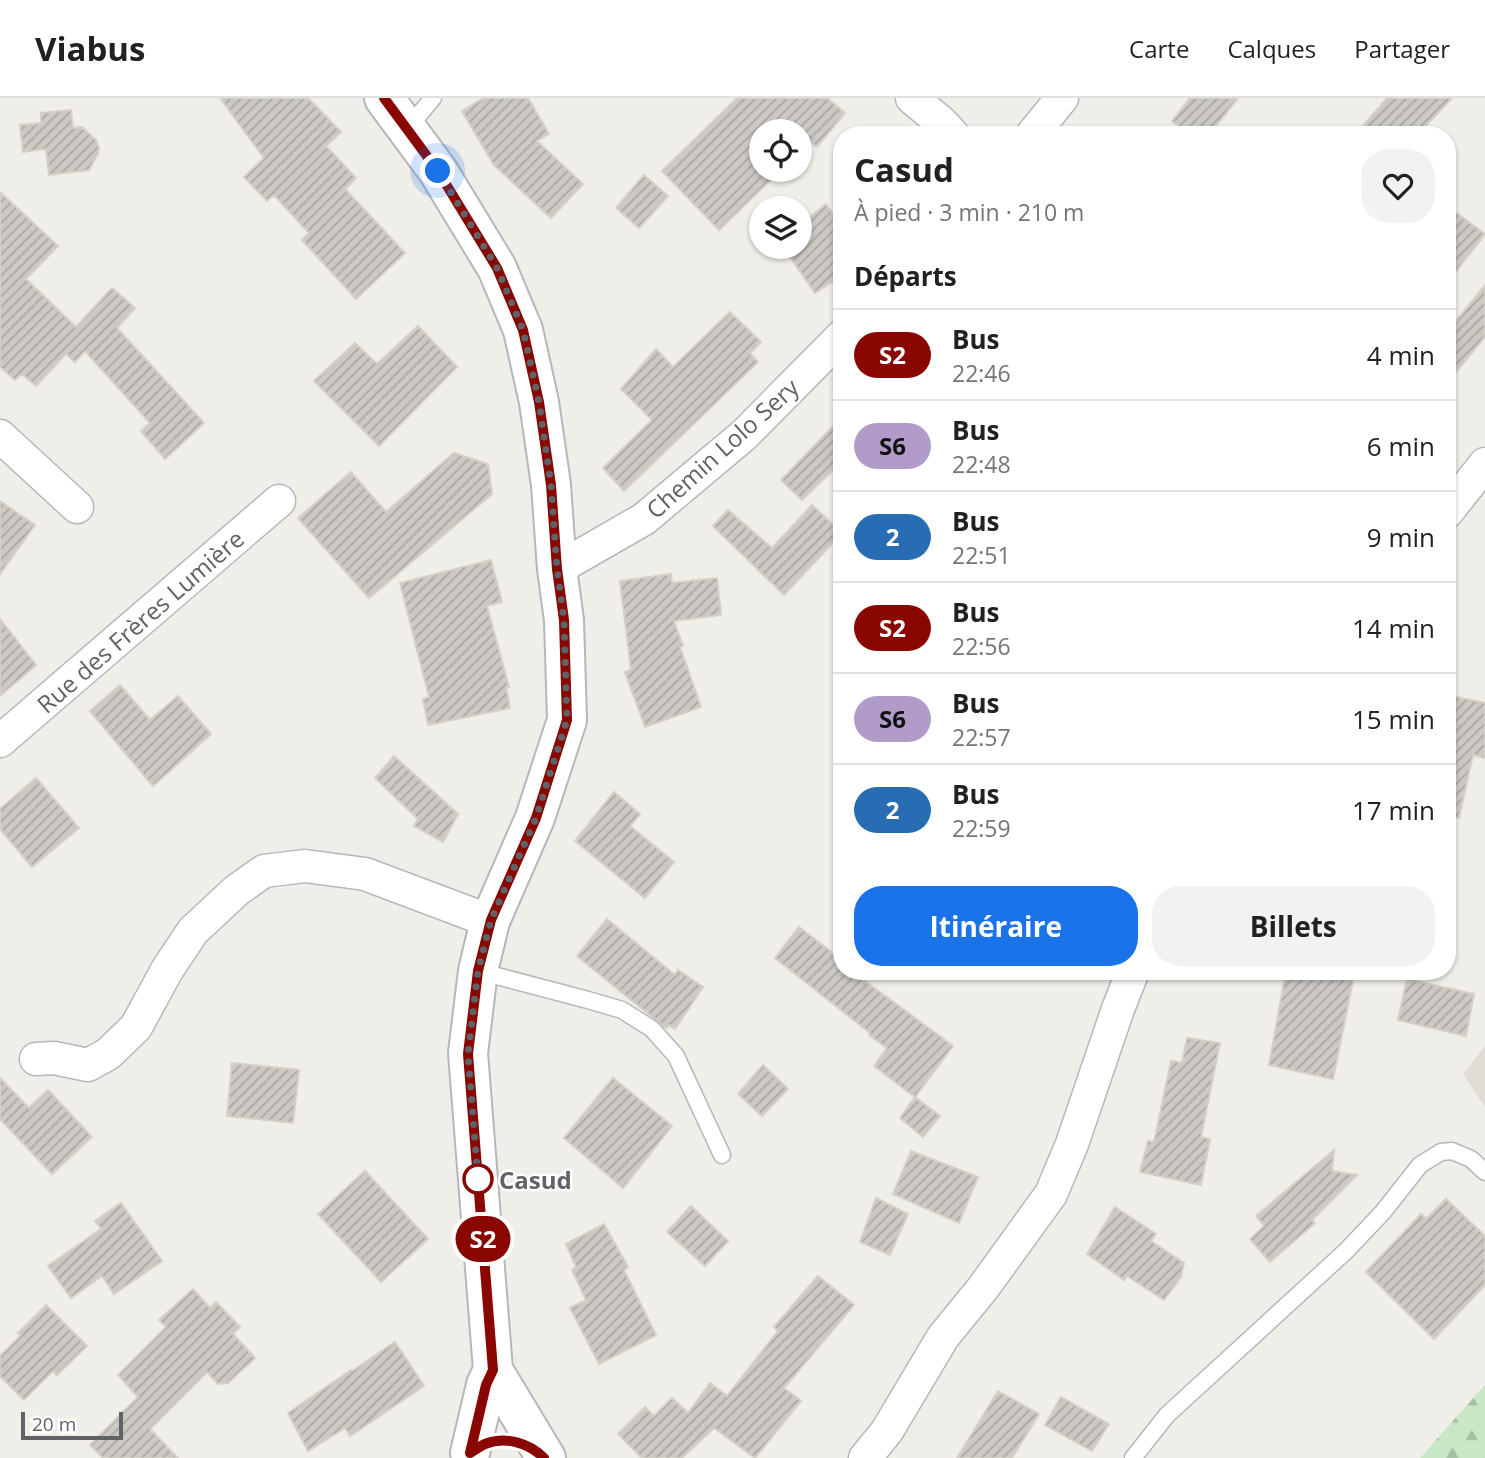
<!DOCTYPE html>
<html lang="fr">
<meta charset="utf-8">
<style>
body{margin:0;font-family:"Open Sans",sans-serif;background:#f2f2f2;color:#202124;height:100vh;display:flex;flex-direction:column;font-size:26px;white-space:nowrap}
*{box-sizing:border-box;margin:0}
p{font-size:23px;color:#757577}
.icon{flex:none;width:38px;height:38px;fill:none;stroke:currentColor;stroke-width:2;stroke-linecap:round;stroke-linejoin:round}
.map{position:relative;flex:1;overflow:hidden}
.side{position:absolute;left:833px;top:28px;width:623px;height:854px;display:flex;flex-direction:column;background:#fff;border-radius:28px;box-shadow:0 2px 5px #0004}
.side>*{flex:none}
.badge{padding:0 14px;border-radius:23px;font-size:24px;line-height:46px}
.tools{position:absolute;left:749px;top:21px;display:grid;gap:14px}
.tools a{display:grid;place-items:center;width:63px;height:63px;border-radius:50%;background:#fff;box-shadow:0 2px 5px #0004;font-size:35px}
.scale{position:absolute;left:21px;bottom:18px;width:102px;box-sizing:border-box;padding-left:7px;border:4px solid #5f6367;border-top:0;font-size:19px;line-height:24px;white-space:nowrap;color:#5f6367;-webkit-text-stroke:5px #fff;paint-order:stroke}
.you{position:absolute;width:35px;height:35px;margin:-18px;border:5px solid #fff;border-radius:50%;background:#1a73e8;box-shadow:0 0 0 10px #1a73e833}
.map>.badge{position:absolute;translate:-50% -50%;box-shadow:0 0 0 4px #fff}
h2{padding:0 21px;font-size:26px;line-height:63px}
.round{display:grid;place-items:center;flex:none;width:74px;height:74px;border-radius:28px;background:#f2f2f2}
.head{display:flex;align-items:center;justify-content:space-between;height:119px;padding:0 21px}
h1{font-size:33px;font-weight:700;line-height:52px}
.primary-button{display:flex;gap:14px;margin-top:auto;padding:14px 21px}
.primary-button a{flex:1;height:80px;border-radius:28px;background:#1a73e8;color:#fff;font-size:28px;font-weight:700;line-height:80px;text-align:center}
.primary-button a+a{background:#f2f2f2;color:#202124}
ul{padding:0;list-style:none}
li{display:flex;align-items:center;gap:21px;height:91px;padding:0 21px;border-top:2px solid #e0e0e0}
li div{flex:1}
li b{display:block;font-size:26px}
li em{font-style:normal}
li .badge{min-width:77px;font-weight:700;text-align:center}
header{display:flex;align-items:center;gap:42px;box-sizing:border-box;height:98px;padding:0 35px;background:#fff;border-bottom:2px solid #e0e0e0}
header strong{font-size:33px}
nav{display:flex;gap:38px;margin-inline-start:auto;font-size:24px}
.map>svg:first-child{display:block}
.education{fill:#e0ddd6}
.forest{fill:url(#forest-firs)}
.building{fill:url(#building-hatch);stroke:#d5d0c6;stroke-width:2}
.lines{fill:none;stroke-linecap:round;stroke-linejoin:round}
.lane-casing{stroke:#b5b8bb;stroke-width:19}
.street-casing{stroke:#b5b8bb;stroke-width:35}
.secondary-casing{stroke:#b4b7bb;stroke-width:42}
.lane{stroke:#fff;stroke-width:16}
.street{stroke:#fff;stroke-width:32}
.secondary{stroke:#fff;stroke-width:38}
.line-casing{stroke:#fff;stroke-width:16}
.line{stroke:#890700;stroke-width:10}
.walk{stroke:#5f6367;stroke-width:7;stroke-dasharray:0 12.6}
.stop-dot{fill:#fff;stroke:#890700;stroke-width:3.5}
.labels{text-anchor:middle;dominant-baseline:central;stroke-width:5;stroke-linejoin:round;paint-order:stroke}
.street-label{font-size:24px;fill:#5f6367;stroke:#fff}
.stop-label{font-size:24px;font-weight:bold;fill:#5f6367;stroke:#fff;text-anchor:start}
</style>
<header>
<strong>Viabus</strong>
<nav><a>Carte</a><a>Calques</a><a>Partager</a></nav>
</header>
<div class="map">
<svg width="1485" height="1360" viewBox="0 0 1485 1360">
<defs>
<pattern id="forest-firs" width="22" height="20" patternUnits="userSpaceOnUse" patternTransform="scale(1.75)"><rect width="22" height="20" fill="#c7e7c5"/><path d="M5 1l3.5 6h-7zM16 11l3.5 6h-7z" fill="#a5bfa4"/></pattern>
<pattern id="building-hatch" width="6" height="6" patternUnits="userSpaceOnUse" patternTransform="scale(1.75)"><rect width="6" height="6" fill="#ccc9c4"/><path d="M-1 1l2-2M0 6l6-6M5 7l2-2" fill="none" stroke="#a9a7a3"/></pattern>
</defs>
<rect width="100%" height="100%" fill="#f0eee8"/>
<path class="education" d="M1485,948V1009L1463,976Z"/>
<path class="forest" d="M1485,1287V1360H1420Z"/>
<path class="building" d="M220,0H308L341,34L326,48L356,80L345,91L405,155L356,201L302,142L309,135L274,97L267,103L244,79L264,60Z
M484,0H528L549,36L537,43L583,86L551,120L494,67L462,13Z
M737,0H827L845,15L817,49L809,43L800,53V33H761V72H781L719,132L662,73Z
M1190,0H1238L1209,37H1189L1172,23Z
M1387,0H1452L1417,37H1355Z
M71,12L73,30L82,29L96,42L99,50L98,56L89,72L49,77L46,51L23,54L20,27L41,25V15Z
M644,77L668,98L639,130L616,110Z
M0,94L58,148L26,181L76,229L112,190L135,210L117,230L204,325L165,361L141,333L150,325L85,253L75,264L66,256L36,288L22,276L15,282L0,269Z
M826,106L842,129V177L815,195L783,149H800V127Z
M1447,108L1485,136L1447,185Z
M1485,187V239L1447,285V234Z
M730,214L761,244L750,255L758,264L624,393L603,370L652,322L621,291L656,251L673,269Z
M418,228L457,269L379,348L314,283L355,245L377,266Z
M842,319V363L802,402L781,382Z
M454,355L488,366L492,396L369,500L298,420L351,374L386,414Z
M0,403L35,427L0,476Z
M812,407L842,435L784,497L713,428L728,412L772,450Z
M491,462L502,504L487,508L509,589H506L510,610L428,627L423,601L429,599L400,485Z
M671,476L672,485L717,480L721,517L674,523L683,548L680,549L701,609L645,629L625,574L631,572L620,483Z
M0,521L36,567L0,598Z
M120,587L150,622L178,598L211,636L153,688L90,613Z
M1447,597L1485,605V660L1473,657L1459,720L1447,719Z
M394,658L458,716L443,744L414,728L418,721L375,680Z
M36,680L79,730L32,769L0,731V711Z
M614,694L640,716L630,728L674,764L645,800L575,743Z
M607,821L675,877L678,872L703,889L675,931L669,927L666,930L577,858Z
M799,829L842,862V873H856L858,875L857,877L953,948L915,999L874,968L887,950L869,937L870,935L775,860Z
M1286,873H1355L1333,981L1269,967Z
M1407,881L1474,896L1466,938L1398,922Z
M1187,940L1220,945L1201,1039L1210,1041L1201,1087L1140,1074L1148,1043L1154,1044L1171,963L1182,965Z
M232,965L299,972L293,1025L227,1018Z
M763,967L788,991L762,1018L738,996Z
M0,980L29,1010L48,992L92,1039L52,1076L0,1021Z
M613,980L672,1028L623,1090L564,1040Z
M915,999L940,1018L923,1039L900,1020Z
M1334,1052L1332,1073L1357,1077L1312,1122L1315,1125L1270,1164L1250,1141L1264,1128L1256,1118Z
M911,1053L978,1079L959,1125L893,1096Z
M365,1073L428,1141L381,1184L318,1116Z
M876,1100L908,1116L890,1157L860,1144Z
M1446,1101L1485,1138V1187L1434,1241L1366,1174L1421,1116L1426,1121Z
M121,1105L162,1163L114,1196L102,1178L71,1200L48,1168L101,1131L95,1123Z
M691,1108L728,1143L705,1168L667,1134Z
M1115,1109L1156,1136L1151,1143L1184,1165L1181,1179L1164,1202L1127,1178L1124,1182L1087,1156Z
M604,1126L628,1169L624,1172L656,1237L599,1266L570,1210L586,1202L572,1172L576,1169L566,1146Z
M818,1178L854,1207L784,1290L801,1303L755,1360L714,1330L682,1360H642L618,1336L645,1309L654,1318L672,1300L688,1315L710,1285L727,1298L778,1233L774,1229Z
M193,1191L210,1210L216,1204L240,1229L233,1236L255,1260L228,1285L218,1286L207,1274L150,1331L178,1360H103L90,1347L138,1299L118,1277L166,1229L159,1222Z
M46,1207L87,1248L57,1277L53,1273L24,1302L0,1278V1258L21,1237L18,1235Z
M395,1244L424,1288L350,1338L345,1330L308,1353L288,1315L351,1272L352,1273Z
M998,1293L1039,1316L1012,1360H957Z
M1061,1299L1109,1326L1092,1353L1045,1327Z"/>
<g class="lines">
<defs>
<path id="lane" d="M408,30L433,0
M478,873L588,902L622,912L652,931L676,958L722,1057
M1133,1360L1167,1317L1346,1153L1383,1114L1420,1067L1441,1054L1452,1053L1471,1061L1485,1074"/>
<path id="street" d="M912,0L942,25L953,37
M1032,37L1062,0
M0,338L77,409
M1447,414L1485,366
M557,471L644,421L744,337L842,238
M0,643L279,403
M36,961L54,960L88,967L108,956L136,929L167,872L193,833L237,792L264,773L305,768L365,776L490,823
M865,1360L887,1333L943,1239L983,1190L1051,1096L1072,1046L1118,911L1133,873"/>
<path id="secondary" d="M384,0L438,73L497,170L523,232L539,304L551,387L557,471L564,522L567,622L535,720L490,823L478,873L468,955L493,1272L486,1287L470,1355
M493,1272L546,1360"/>
</defs>
<use href="#lane" class="lane-casing"/>
<use href="#street" class="street-casing"/>
<use href="#secondary" class="secondary-casing"/>
<use href="#lane" class="lane"/>
<use href="#street" class="street"/>
<use href="#secondary" class="secondary"/>
</g>
<g class="lines">
<defs>
<path id="line" d="M384,0L438,73L497,170L523,232L539,304L551,387L557,471L564,522L567,622L536,720L491,822L478,873L468,956L493,1272L486,1287L470,1355C475,1352 480,1348 485,1346C506,1338 529,1345 544,1360"/>
</defs>
<use href="#line" class="line-casing"/>
<use href="#line" class="line"/>
<path class="walk" d="M438,73L497,170L523,232L539,304L551,387L557,471L564,522L567,622L536,720L491,822L478,873L468,956L478,1081"/>
</g>
<circle class="stop-dot" cx="478" cy="1081" r="14"/>
<g class="labels">
<g class="street-label">
<text transform="translate(722 350) rotate(-42)">Chemin Lolo Sery</text>
<text transform="translate(140 523) rotate(-41)">Rue des Frères Lumière</text>
</g>
<g class="stop-label">
<text x="499" y="1081">Casud</text>
</g>
</g>
</svg>
<div class="tools">
<a><svg class="icon" aria-label="locate" viewBox="0 0 24 24"><circle cx="12" cy="12" r="6"/><path d="M12 2v4M12 18v4M2 12h4M18 12h4"/></svg></a>
<a><svg class="icon" aria-label="layers" viewBox="0 0 24 24"><path d="M12 4l9 5-9 5-9-5zM3 14l9 5 9-5"/></svg></a>
</div>
<div class="scale">20 m</div>
<div class="you" style="left:438px;top:73px"></div>
<b class="badge" style="left:483px;top:1141px;background:#890700;color:#fff">S2</b>
<section class="side">
<div class="head"><div><h1>Casud</h1><p>À pied · 3 min · 210 m</p></div><a class="round"><svg class="icon" aria-label="heart" viewBox="0 0 24 24"><path d="M12 20l-8-8c-3-5 5-10 8-4 3-6 11-1 8 4z"/></svg></a></div>
<h2>Départs</h2>
<ul>
<li><span class="badge" style="background:#890700;color:#fff">S2</span><div><b>Bus</b><p>22:46</p></div><em>4 min</em></li>
<li><span class="badge" style="background:#b19bc9;color:#111">S6</span><div><b>Bus</b><p>22:48</p></div><em>6 min</em></li>
<li><span class="badge" style="background:#286db4;color:#fff">2</span><div><b>Bus</b><p>22:51</p></div><em>9 min</em></li>
<li><span class="badge" style="background:#890700;color:#fff">S2</span><div><b>Bus</b><p>22:56</p></div><em>14 min</em></li>
<li><span class="badge" style="background:#b19bc9;color:#111">S6</span><div><b>Bus</b><p>22:57</p></div><em>15 min</em></li>
<li><span class="badge" style="background:#286db4;color:#fff">2</span><div><b>Bus</b><p>22:59</p></div><em>17 min</em></li>
</ul>
<div class="primary-button"><a>Itinéraire</a><a>Billets</a></div>
</section>
</div>
